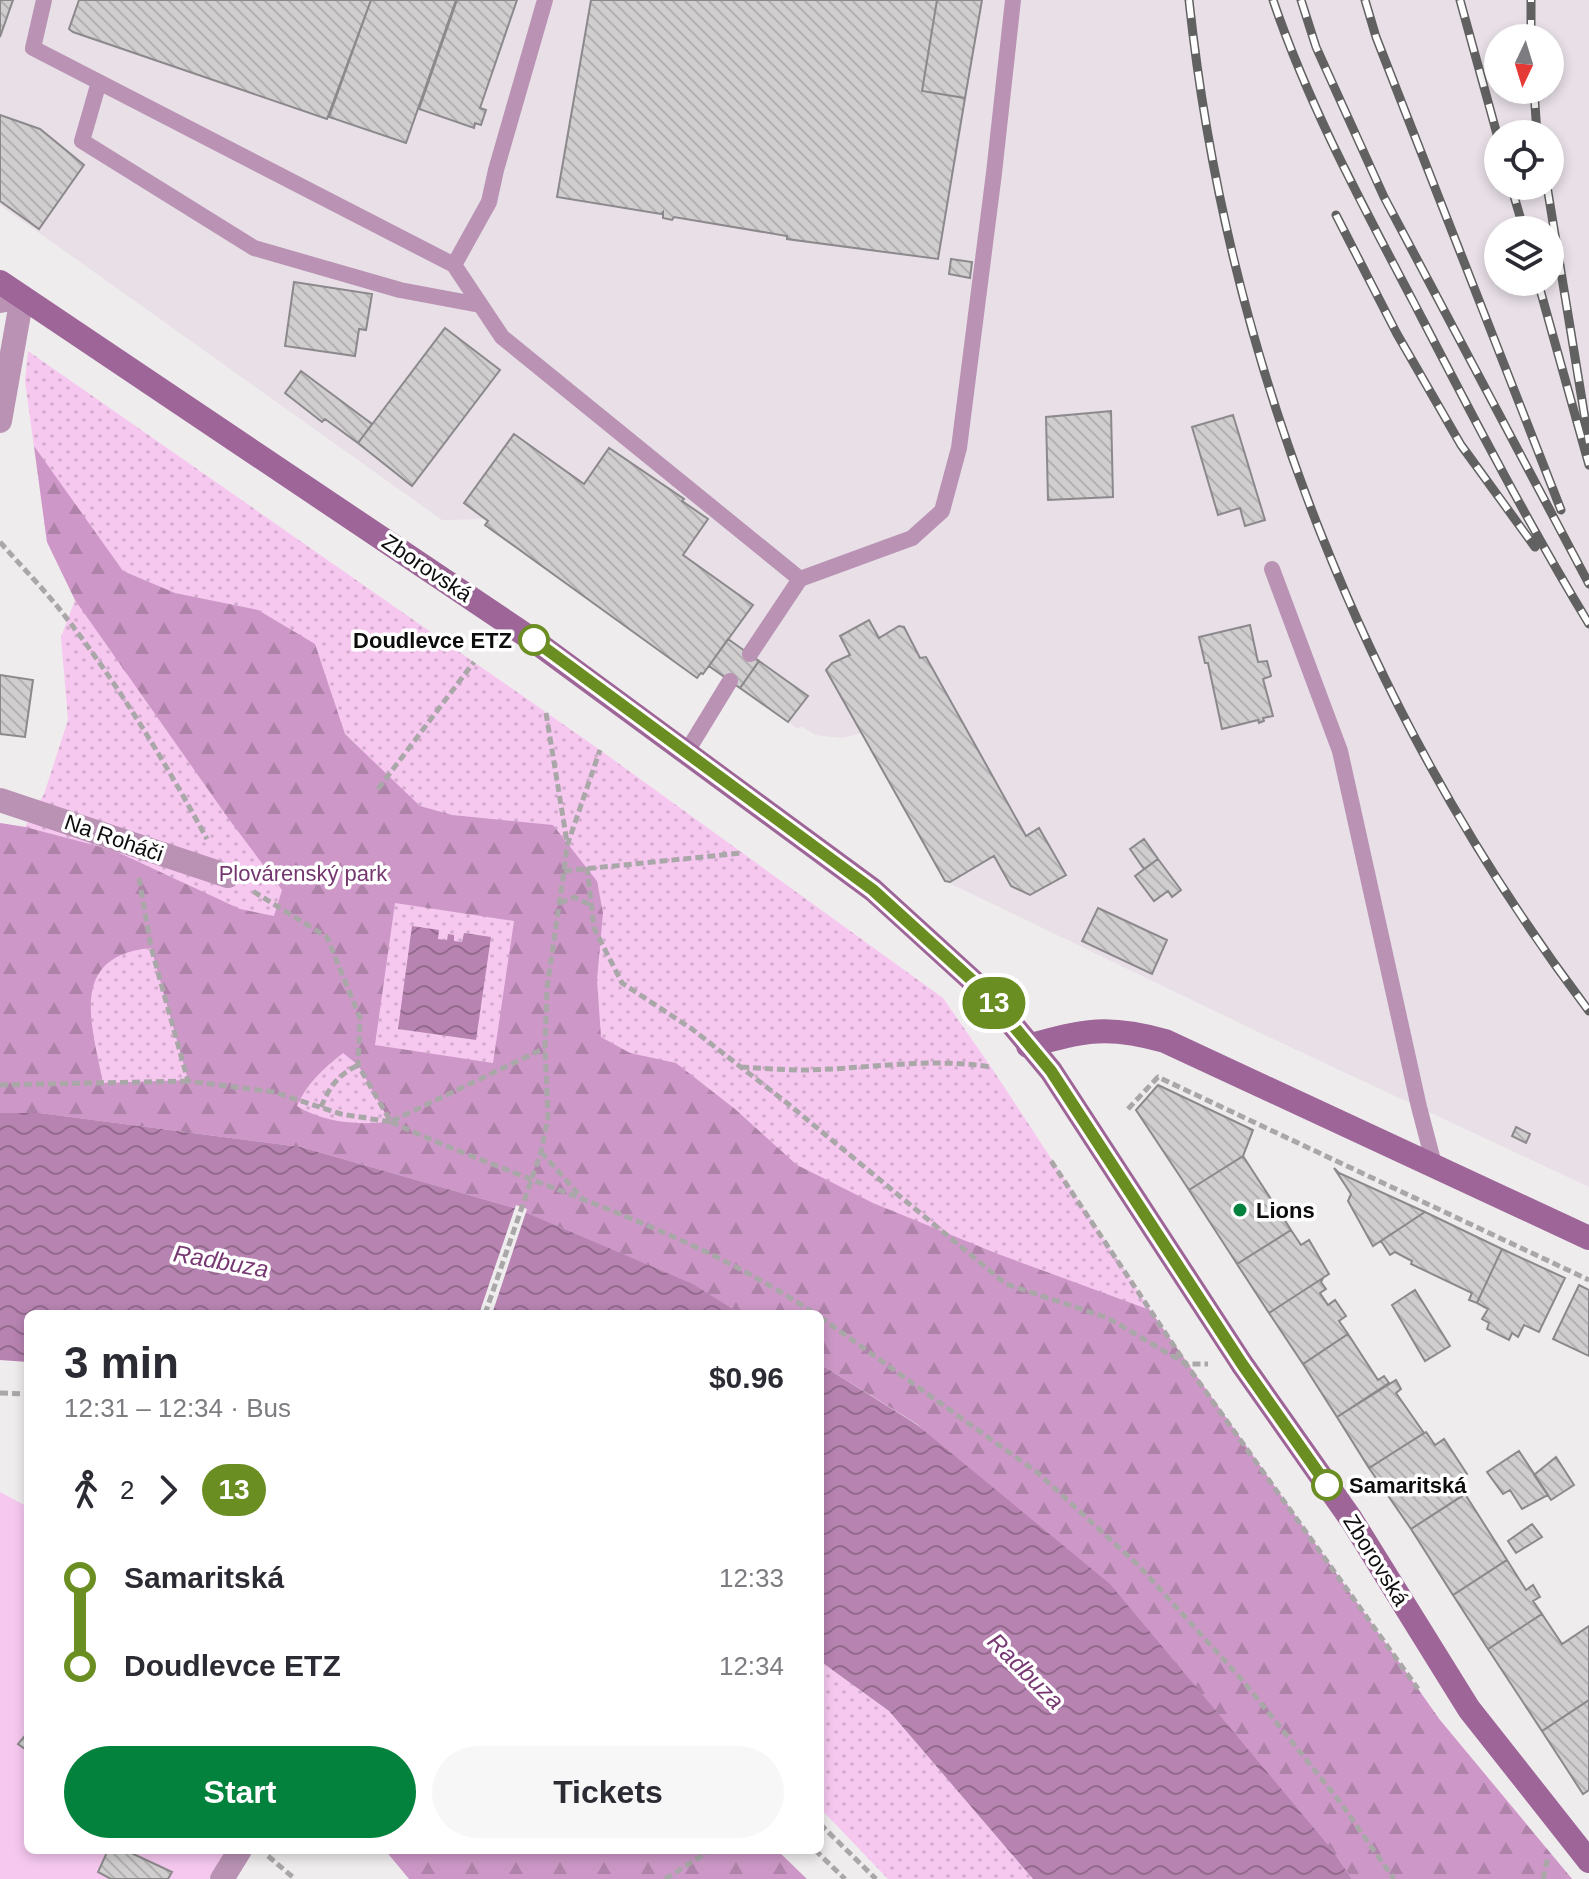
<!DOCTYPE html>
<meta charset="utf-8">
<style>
body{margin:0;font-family:Arial,sans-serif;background:#f7f7f7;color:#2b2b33;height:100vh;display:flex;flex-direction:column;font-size:30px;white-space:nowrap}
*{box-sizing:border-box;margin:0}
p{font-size:26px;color:#7c7c81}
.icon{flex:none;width:44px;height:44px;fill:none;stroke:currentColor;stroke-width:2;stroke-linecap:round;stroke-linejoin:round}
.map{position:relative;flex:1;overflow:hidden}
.drawer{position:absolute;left:24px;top:1310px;width:800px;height:544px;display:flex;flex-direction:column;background:#fff;border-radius:12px;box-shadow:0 4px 12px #0003}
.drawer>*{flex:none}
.badge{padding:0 16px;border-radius:26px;font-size:28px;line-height:52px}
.needle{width:52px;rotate:184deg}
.buttons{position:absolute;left:1484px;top:24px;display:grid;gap:16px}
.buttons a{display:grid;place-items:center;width:80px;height:80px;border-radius:50%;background:#fff;box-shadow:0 4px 12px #0003;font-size:40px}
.map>.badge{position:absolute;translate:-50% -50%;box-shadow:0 0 0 4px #fff}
.legs{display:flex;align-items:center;gap:12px;height:88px;padding:0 40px;font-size:26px}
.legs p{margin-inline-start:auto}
.overview{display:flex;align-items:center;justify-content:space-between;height:136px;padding:0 40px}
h1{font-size:44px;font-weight:600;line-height:60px}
.button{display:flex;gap:16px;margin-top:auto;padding:16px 40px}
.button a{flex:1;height:92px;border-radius:48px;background:#02823c;color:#fff;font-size:32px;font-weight:600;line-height:92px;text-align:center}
.button a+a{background:#f7f7f7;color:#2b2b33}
ul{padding:0 40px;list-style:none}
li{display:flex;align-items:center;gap:28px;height:88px;font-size:30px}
li i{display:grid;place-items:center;width:12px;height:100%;margin:0 10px;background:currentColor}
li i::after{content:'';width:20px;height:20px;margin:-10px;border:6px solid;border-radius:50%;background:#fff}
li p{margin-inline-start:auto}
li:first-child i{background:linear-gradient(#0000 50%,currentColor 0)}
li:last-child i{background:linear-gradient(currentColor 50%,#0000 0)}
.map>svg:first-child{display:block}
.built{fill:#e8dfe7;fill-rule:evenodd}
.grass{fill:url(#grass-dots)}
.forest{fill:url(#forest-firs);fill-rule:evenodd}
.garden{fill:#f6c8f0}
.water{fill:url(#water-waves)}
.pier{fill:#efecee}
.building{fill:url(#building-back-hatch);stroke:#8c898c;stroke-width:2}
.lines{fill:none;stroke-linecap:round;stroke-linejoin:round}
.path{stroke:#aaa7a9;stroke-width:5;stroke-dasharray:8 4;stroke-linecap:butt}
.lane{stroke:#b992b4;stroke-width:16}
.street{stroke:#b992b4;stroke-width:24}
.secondary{stroke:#9e6598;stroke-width:24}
.rail-casing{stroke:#626162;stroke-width:9}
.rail{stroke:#fff;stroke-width:6;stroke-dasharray:18;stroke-linecap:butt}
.line-1-casing{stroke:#fff;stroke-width:18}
.line-1{stroke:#6b8e23;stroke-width:12}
.stop-1-dot{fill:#fff;stroke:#6b8e23;stroke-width:4}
.poi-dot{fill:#02823c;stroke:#fff;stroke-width:3}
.labels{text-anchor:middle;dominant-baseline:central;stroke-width:7;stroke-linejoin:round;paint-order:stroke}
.street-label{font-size:22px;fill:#0e0d0e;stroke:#fff}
.stop-label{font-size:22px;font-weight:bold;fill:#0e0d0e;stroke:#fff;text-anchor:end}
.park-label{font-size:22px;fill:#753670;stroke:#fff}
.poi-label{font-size:22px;font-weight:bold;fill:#0e0d0e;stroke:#fff;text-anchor:start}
.water-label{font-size:24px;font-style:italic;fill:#773872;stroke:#fff}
</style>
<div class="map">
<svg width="1589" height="1879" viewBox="0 0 1589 1879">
<defs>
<pattern id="grass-dots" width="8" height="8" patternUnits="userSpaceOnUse" patternTransform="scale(2)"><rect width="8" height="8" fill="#f6c8f0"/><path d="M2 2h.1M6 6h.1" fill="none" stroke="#d2abcd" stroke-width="1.8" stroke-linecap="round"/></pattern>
<pattern id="forest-firs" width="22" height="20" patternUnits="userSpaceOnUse" patternTransform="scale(2)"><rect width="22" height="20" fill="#cd98c7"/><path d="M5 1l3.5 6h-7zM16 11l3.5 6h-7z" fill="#af82aa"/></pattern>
<pattern id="water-waves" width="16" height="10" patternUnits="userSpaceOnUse" patternTransform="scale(2)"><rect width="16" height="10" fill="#b783b1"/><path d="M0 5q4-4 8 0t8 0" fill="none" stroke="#936a8e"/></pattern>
<pattern id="building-back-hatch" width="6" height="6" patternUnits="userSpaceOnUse" patternTransform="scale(2)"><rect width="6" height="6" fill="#d1ced0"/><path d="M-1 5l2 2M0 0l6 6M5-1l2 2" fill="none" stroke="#b2b0b1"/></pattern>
</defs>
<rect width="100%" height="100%" fill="#efecee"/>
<path class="built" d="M0,0H1589V1187L1254,1030L945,881L862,733L842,738L815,735L801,726L798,729L709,666L697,678L485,525L488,521L486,519L442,520L0,205ZM1498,38H1550V90H1498ZM1498,134H1550V186H1498ZM1498,230H1550V282H1498Z"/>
<path class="grass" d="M28,351L600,750L943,998L991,1067L1186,1364L1440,1720L1572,1879H1352L1333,1851L917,1424L820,1364V1314H741L692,1284L518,1209L301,1147L40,1113H0V823L25,827L44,794L68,720L61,637L75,600L47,542L25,381Z
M820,1661L889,1711L1033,1879H888L820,1808Z"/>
<path class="forest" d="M34,446L123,571L175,593L258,610L315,644L345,734L420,806L452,815L553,825L597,881L603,913L597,980L601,1037L630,1053L676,1063L735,1109L797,1165L873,1203L998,1254L1150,1310L1440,1720L1572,1879H1352L1333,1851L917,1424L820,1364V1314H741L692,1284L518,1209L301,1147L40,1113H0V823L25,827L113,850L240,909L274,916L282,890L228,818L75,600L47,542ZM395,903L514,921L493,1063L375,1045ZM151,948L188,1080L103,1083C92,1025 67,956 151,948ZM343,1053L358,1065L390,1122C359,1125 324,1123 297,1106C307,1083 323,1069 343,1053Z
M385,1850H777L807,1879H409Z"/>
<path class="garden" d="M0,1492L28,1507V1850H226L209,1879H0Z"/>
<path class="water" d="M412,926L439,930L438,939L447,940L448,934L454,935V941L462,942L464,933L491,937L476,1040L398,1029Z
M0,1113H40L301,1147L518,1209L693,1284L741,1314H28V1362L0,1360Z
M820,1364L916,1424L1110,1584L1333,1851L1352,1879H1033L889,1711L820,1661Z"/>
<path class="pier" d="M516,1205L527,1209L492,1314H479Z"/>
<path class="building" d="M0,0H13L0,37Z
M79,0H371L327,119L73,32L69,29Z
M371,0H456L406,143L329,117Z
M457,0H517L480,108L486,110L481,125L475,123L474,128L419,109Z
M591,0H937L922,91L965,98L938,259L787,239V236L674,217L672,220L663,218V212L661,214L557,197Z
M937,0H982L965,98L922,91Z
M0,115L40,129L84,165L39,229L0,201Z
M951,259L972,262L970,278L949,274Z
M294,282L372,294L366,330L359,329L355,356L285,346Z
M445,328L500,370L412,486L358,443Z
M301,371L372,424L358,443L325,419L322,422L285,393Z
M1111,411L1113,497L1048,500L1046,417Z
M1233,415L1265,520L1245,526L1240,508L1218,515L1192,427Z
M514,434L584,484L609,448L684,499L682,501L708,519L683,555L753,605L703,674L701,673L697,678L485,525L488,521L464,503Z
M869,620L879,638L899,626L904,627L920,658L926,657L1026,836L1039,828L1066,875L1030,895L1011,886L994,856L950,882L945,881L826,670L832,663L850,655L840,636Z
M1250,625L1258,662L1267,661L1271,676L1263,679L1273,716L1263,718L1264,721L1259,723L1258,720L1222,729L1208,663H1205L1199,637Z
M728,639L759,661L740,688L709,666Z
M759,661L808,696L788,722L740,688Z
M0,675L33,680L25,737L0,734Z
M1144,839L1158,859L1144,869L1130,849Z
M1158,859L1181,890L1172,897L1168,891L1154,901L1135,876Z
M1098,908L1167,940L1152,974L1082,941Z
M1158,1085L1253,1130L1243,1156L1189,1190L1136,1110Z
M1516,1127L1530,1134L1526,1143L1512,1136Z
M1243,1156L1291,1230L1237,1264L1189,1190Z
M1334,1168L1339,1173L1425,1212L1373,1246L1348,1201L1351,1194Z
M1425,1212L1502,1249L1477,1303L1469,1300L1472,1293L1411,1264L1412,1261L1395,1252L1390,1255L1381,1241Z
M1291,1230L1301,1245L1309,1240L1329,1274L1269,1313L1237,1264Z
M1502,1249L1565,1278L1539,1332L1524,1325L1518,1337L1512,1333L1509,1340L1487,1329L1489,1323L1482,1319L1488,1309L1477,1303Z
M1323,1278L1321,1282L1326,1289L1320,1293L1328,1305L1335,1300L1346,1316L1339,1321L1348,1334L1303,1364L1269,1313Z
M1579,1285L1589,1290V1356L1553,1339Z
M1415,1290L1450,1346L1425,1361L1392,1305Z
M1348,1334L1378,1380L1384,1376L1389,1383L1337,1417L1303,1364Z
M1396,1380L1401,1389L1396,1393L1424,1433L1369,1468L1337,1417Z
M1426,1432L1435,1445L1444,1439L1467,1474L1458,1480L1467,1493L1411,1529L1369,1468Z
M1519,1451L1548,1495L1522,1509L1510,1490L1503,1494L1487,1472Z
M1556,1457L1574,1485L1551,1500L1534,1475Z
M1465,1494L1507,1560L1453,1595L1411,1529Z
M1532,1524L1542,1537L1516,1553L1508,1541Z
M1507,1560L1526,1590L1533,1585L1540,1597L1533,1601L1542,1614L1488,1649L1453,1595Z
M1542,1614L1562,1644L1589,1626V1700L1542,1731L1488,1649Z
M1589,1700V1790L1583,1794L1542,1731Z
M28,1732V1751L18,1744Z
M108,1850H125L172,1872L168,1879H111L98,1872Z"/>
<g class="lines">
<path class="path" d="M0,542C20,565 42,587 61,611C117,682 164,760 207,839
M546,713L567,842
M378,789L474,662
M587,867L594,928L622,983L692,1029L787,1103L1006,1284L1108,1318L1186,1364H1208
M564,871L742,853
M139,878L151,947L188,1081L274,1092L341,1114L391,1122L358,1065L360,1018L327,937L251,890
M560,903L574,897L591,905
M741,1067C762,1068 783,1070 804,1070C868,1069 926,1057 991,1067
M0,1085L188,1081
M321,1107C330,1086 337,1076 358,1065
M1128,1109L1158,1077L1589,1280
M392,1121L545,1048
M391,1122C532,1186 686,1226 815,1314
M541,1152L583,1199
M1051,1161L1186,1364L1418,1689
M485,1314L541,1152L548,1117L545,1048L547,988L564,871L567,846L600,750
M820,1317L1038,1473L1139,1566L1244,1682L1340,1802L1394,1879
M0,1393L28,1394
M820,1824L876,1879
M815,1850L845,1879
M268,1856L295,1879
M665,1879L711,1850
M1543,1879L1548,1857"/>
<path class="lane" d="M44,0L33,48L454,265L502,337L800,579L750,654
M99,82L82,141L254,248L400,290L480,305
M454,265L489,202L496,170L545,0
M1272,569L1340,751L1419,1107L1434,1164
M800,579L912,538L942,511L959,448L994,173L1013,0
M686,753L730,681"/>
<path class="street" d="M0,301L22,297L0,421
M0,800L228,876
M222,1879L240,1850"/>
<path class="secondary" d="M0,282L533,640L873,890L986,993L1051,1071L1242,1364L1351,1519L1469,1709L1589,1861
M1028,1046C1085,1030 1108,1025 1165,1041L1589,1238"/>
<defs>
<path id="rail" d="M1189,0C1228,366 1367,717 1589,1011
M1273,0C1309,106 1362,204 1414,303C1470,411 1526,520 1589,624
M1301,0L1316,47L1384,197L1589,584
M1365,0L1376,37L1561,510
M1460,0L1498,138
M1531,38V0
M1534,90L1537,134
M1511,186L1524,230
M1547,186L1589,443
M1336,215L1397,334L1461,445L1535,547
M1538,282L1589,465"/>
</defs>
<use href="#rail" class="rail-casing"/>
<use href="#rail" class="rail"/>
</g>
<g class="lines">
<defs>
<path id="line-1" d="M534,640L873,890L986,993L1051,1071L1242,1364L1327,1485"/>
</defs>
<use href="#line-1" class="line-1-casing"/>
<use href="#line-1" class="line-1"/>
</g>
<g class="stop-1-dot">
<circle cx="534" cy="640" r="14"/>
<circle cx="1327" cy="1485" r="14"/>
</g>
<circle class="poi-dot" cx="1240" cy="1210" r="8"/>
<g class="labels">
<g class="street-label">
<text transform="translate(427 568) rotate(34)">Zborovská</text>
<text transform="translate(114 838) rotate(19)">Na Roháči</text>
<text transform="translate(1376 1560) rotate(58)">Zborovská</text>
</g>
<g class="stop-label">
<text x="512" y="640">Doudlevce ETZ</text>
<text x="1349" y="1485" text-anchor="start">Samaritská</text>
</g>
<g class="park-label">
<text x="303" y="873">Plovárenský park</text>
</g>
<g class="poi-label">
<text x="1256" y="1210">Lions</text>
</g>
<g class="water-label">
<text transform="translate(221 1261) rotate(10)">Radbuza</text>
<text transform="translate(1026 1671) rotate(45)">Radbuza</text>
</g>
</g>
</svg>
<div class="buttons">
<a><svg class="needle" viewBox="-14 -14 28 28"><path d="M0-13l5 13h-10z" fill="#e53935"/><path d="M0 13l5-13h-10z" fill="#7c7c81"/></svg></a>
<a><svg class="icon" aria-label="locate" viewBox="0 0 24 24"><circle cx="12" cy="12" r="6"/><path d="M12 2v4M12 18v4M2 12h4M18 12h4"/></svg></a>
<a><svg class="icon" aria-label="layers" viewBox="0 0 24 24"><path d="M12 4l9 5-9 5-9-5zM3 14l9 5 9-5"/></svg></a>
</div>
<b class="badge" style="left:994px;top:1003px;background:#6b8e23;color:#fff">13</b>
<section class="drawer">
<div class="overview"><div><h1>3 min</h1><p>12:31 – 12:34 · Bus</p></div><b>$0.96</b></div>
<div class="legs"><svg class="icon" aria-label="walk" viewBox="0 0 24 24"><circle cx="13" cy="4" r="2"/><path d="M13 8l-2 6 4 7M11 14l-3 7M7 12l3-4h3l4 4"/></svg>2<svg class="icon" aria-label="forward" viewBox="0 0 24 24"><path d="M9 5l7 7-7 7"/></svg><b class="badge" style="background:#6b8e23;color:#fff">13</b></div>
<ul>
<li><i style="color:#6b8e23"></i><b>Samaritská</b><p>12:33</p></li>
<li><i style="color:#6b8e23"></i><b>Doudlevce ETZ</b><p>12:34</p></li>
</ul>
<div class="button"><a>Start</a><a>Tickets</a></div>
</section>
</div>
